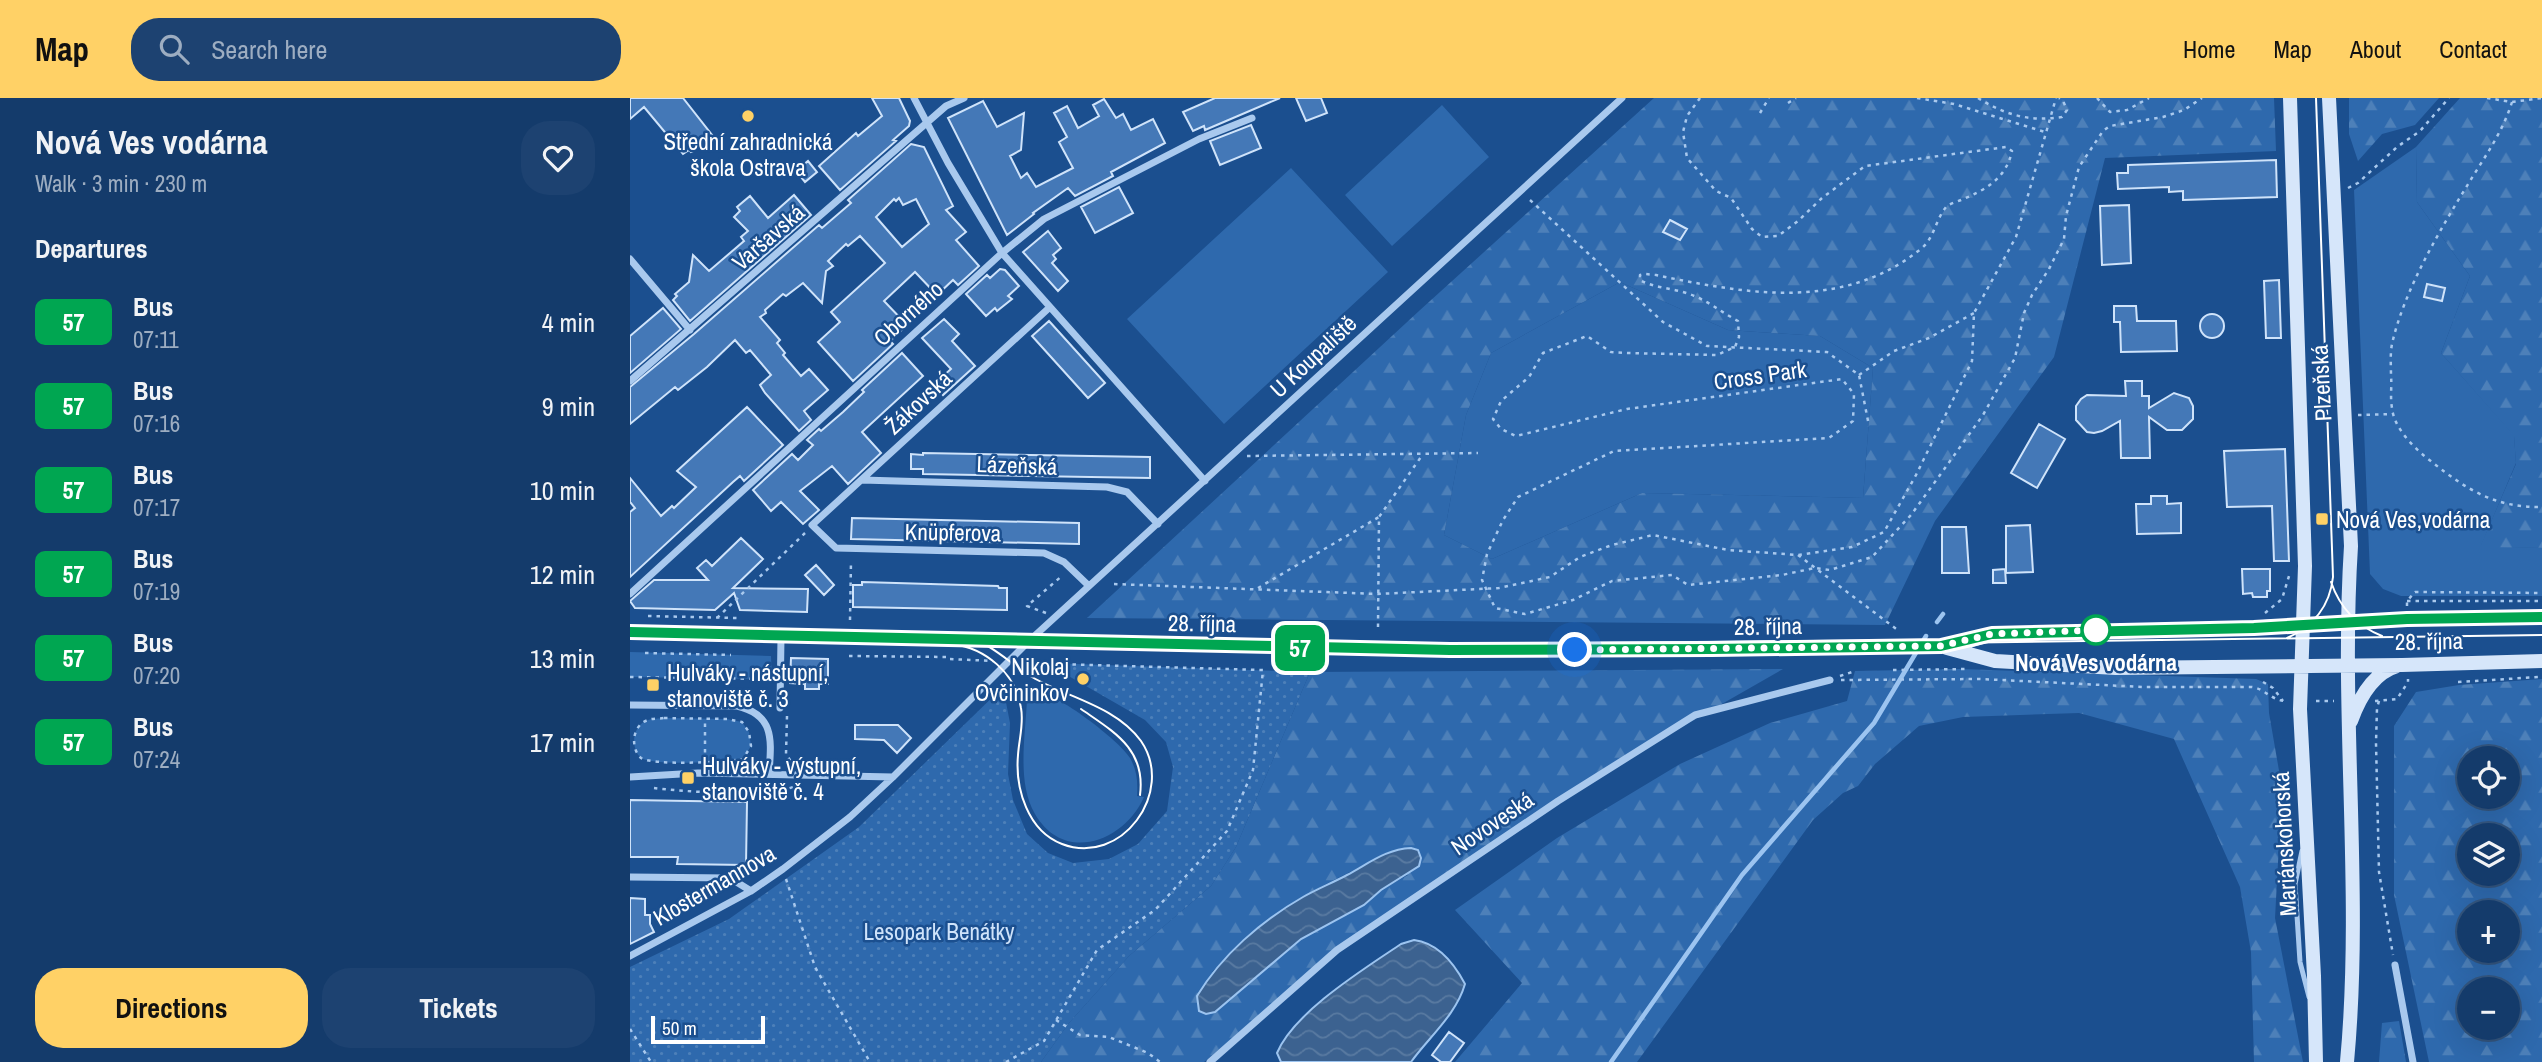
<!DOCTYPE html>
<meta charset="utf-8">
<style>
body{margin:0;font-family:"Archivo Narrow",sans-serif;background:#1d4271;color:#f1f3f6;height:100vh;display:flex;flex-direction:column;font-size:26px;white-space:nowrap}
*{box-sizing:border-box;margin:0}
p{font-size:23px;color:#9dadc1}
.icon{flex:none;width:38px;height:38px;fill:none;stroke:currentColor;stroke-width:2;stroke-linecap:round;stroke-linejoin:round}
.map{position:relative;flex:1;overflow:hidden}
.details{display:flex;flex-direction:column;background:#143b6b;width:630px}
.details>*{flex:none}
.badge{padding:0 14px;border-radius:10px;font-size:24px;line-height:46px}
.fabs{position:absolute;left:1827px;top:648px;display:grid;gap:14px}
.fabs a{display:grid;place-items:center;width:63px;height:63px;border-radius:50%;background:#143b6b;box-shadow:0 7px 28px #0002,0 0 0 2px #33557e;font-size:35px}
.scale{position:absolute;left:21px;bottom:18px;width:114px;box-sizing:border-box;padding-left:7px;border:4px solid #fff;border-top:0;font-size:19px;line-height:24px;white-space:nowrap;color:#fff;-webkit-text-stroke:5px #1b4f8f;paint-order:stroke}
.you{position:absolute;width:35px;height:35px;margin:-18px;border:5px solid #fff;border-radius:50%;background:#1a73e8;box-shadow:0 0 0 10px #1a73e833}
.map>.badge{position:absolute;translate:-50% -50%;box-shadow:0 0 0 4px #fff}
h2{padding:0 35px;font-size:26px;line-height:63px}
.round{display:grid;place-items:center;flex:none;width:74px;height:74px;border-radius:28px;background:#1d4271}
.headline{display:flex;align-items:center;justify-content:space-between;height:119px;padding:0 35px}
h1{font-size:33px;font-weight:700;line-height:52px}
.action{display:flex;gap:14px;margin-top:auto;padding:14px 35px}
.action a{flex:1;height:80px;border-radius:28px;background:#ffd166;color:#111;font-size:28px;font-weight:700;line-height:80px;text-align:center}
.action a+a{background:#1d4271;color:#f1f3f6}
ul{padding:0;list-style:none}
li{display:flex;align-items:center;gap:21px;height:84px;padding:0 35px}
li div{flex:1}
li b{display:block;font-size:26px}
li em{font-style:normal}
li .badge{min-width:77px;font-weight:700;text-align:center}
header{display:flex;align-items:center;gap:42px;box-sizing:border-box;height:98px;padding:0 35px;background:#ffd166;color:#111}
header strong{font-size:33px}
nav{display:flex;gap:38px;margin-inline-start:auto;font-size:24px}
.search{width:490px;height:63px;background:#1d4271;display:flex;align-items:center;gap:18px;box-sizing:border-box;padding:0 24px;border-radius:28px;color:#9dadc1;font-size:26px}
main{display:flex;flex:1;min-height:0}
.map>svg:first-child{display:block}
.grass{fill:#2e69ad}
.forest{fill:url(#forest-firs);fill-rule:evenodd}
.park{fill:url(#park-dots)}
.water{fill:url(#water-waves);stroke:#9cc4f0;stroke-width:2}
.lines{fill:none;stroke-linecap:round;stroke-linejoin:round}
.stream{stroke:#9cc4f0;stroke-width:4.5}
.building{fill:#4478b7;stroke:#cfe3fa;stroke-width:2;fill-rule:evenodd}
.path{stroke:#a9c9ee;stroke-width:2.5;stroke-dasharray:3.5 5;stroke-linecap:butt}
.service{stroke:#a9c9ee;stroke-width:5}
.minor{stroke:#a9c9ee;stroke-width:7}
.secondary{stroke:#d6e6fa;stroke-width:14}
.tram{stroke:#fff;stroke-width:2}
.line-casing{stroke:#fff;stroke-width:16}
.line{stroke:#00a651;stroke-width:10}
.walk{stroke:#fff;stroke-width:7;stroke-dasharray:0 12.6}
.poi-dot{fill:#ffd166;stroke:#1b4f8f;stroke-width:2.5}
.stop-dot{fill:#fff;stroke:#00a651;stroke-width:3.5}
.labels{text-anchor:middle;dominant-baseline:central;stroke-width:5;stroke-linejoin:round;paint-order:stroke}
.poi-label{font-size:23px;fill:#fff;stroke:#1b4f8f;text-anchor:start}
.street-label{font-size:23px;fill:#fff;stroke:#1b4f8f}
.stop-label{font-size:23px;font-weight:bold;fill:#fff;stroke:#1b4f8f}
.park-label{font-size:23px;fill:#cfe3fa;stroke:#1b4f8f}
</style>
<header>
<strong>Map</strong>
<div class="search"><svg class="icon" aria-label="search" viewBox="0 0 24 24"><circle cx="10" cy="10" r="6"/><path d="M15 15l6 6"/></svg>Search here</div>
<nav><a>Home</a><a>Map</a><a>About</a><a>Contact</a></nav>
</header>
<main>
<section class="details">
<div class="headline"><div><h1>Nová Ves vodárna</h1><p>Walk · 3 min · 230 m</p></div><a class="round"><svg class="icon" aria-label="heart" viewBox="0 0 24 24"><path d="M12 20l-8-8c-3-5 5-10 8-4 3-6 11-1 8 4z"/></svg></a></div>
<h2>Departures</h2>
<ul>
<li><span class="badge" style="background:#00a651;color:#fff">57</span><div><b>Bus</b><p>07:11</p></div><em>4 min</em></li>
<li><span class="badge" style="background:#00a651;color:#fff">57</span><div><b>Bus</b><p>07:16</p></div><em>9 min</em></li>
<li><span class="badge" style="background:#00a651;color:#fff">57</span><div><b>Bus</b><p>07:17</p></div><em>10 min</em></li>
<li><span class="badge" style="background:#00a651;color:#fff">57</span><div><b>Bus</b><p>07:19</p></div><em>12 min</em></li>
<li><span class="badge" style="background:#00a651;color:#fff">57</span><div><b>Bus</b><p>07:20</p></div><em>13 min</em></li>
<li><span class="badge" style="background:#00a651;color:#fff">57</span><div><b>Bus</b><p>07:24</p></div><em>17 min</em></li>
</ul>
<div class="action"><a>Directions</a><a>Tickets</a></div>
</section>
<div class="map">
<svg width="1912" height="964" viewBox="0 0 1912 964">
<defs>
<pattern id="forest-firs" width="22" height="20" patternUnits="userSpaceOnUse" patternTransform="scale(1.75)"><rect width="22" height="20" fill="#2e69ad"/><path d="M5 1l3.5 6h-7zM16 11l3.5 6h-7z" fill="#4d80b9"/></pattern>
<pattern id="park-dots" width="8" height="8" patternUnits="userSpaceOnUse" patternTransform="scale(1.75)"><rect width="8" height="8" fill="#2e69ad"/><path d="M2 2h.1M6 6h.1" fill="none" stroke="#4d80b9" stroke-width="1.8" stroke-linecap="round"/></pattern>
<pattern id="water-waves" width="16" height="10" patternUnits="userSpaceOnUse" patternTransform="scale(1.75)"><rect width="16" height="10" fill="#3c6290"/><path d="M0 5q4-4 8 0t8 0" fill="none" stroke="#597aa1"/></pattern>
</defs>
<rect width="100%" height="100%" fill="#1b4f8f"/>
<path class="grass" d="M812,7L859,59L762,148L715,97Z
M1786,49L1787,104L1840,178L1811,255L1884,337L1886,365L1851,448L1912,450V498H1771L1753,491L1740,476L1724,92Z
M661,70L758,174L594,326L497,221Z
M990,184L1098,232L1190,238L1243,270L1233,400L1012,395L862,461L814,437L836,317L861,255Z
M0,554L141,558L142,581L0,579Z
M407,594C426,594 490,643 500,660C507,672 508,684 507,698L514,699C494,744 434,766 405,716C386,684 396,635 397,600Z
M34,620L97,621L112,624L119,634L121,648L113,661C97,664 24,668 11,660C0,650 2,627 18,622C23,620 29,621 34,620Z"/>
<path class="forest" d="M1024,0H1644L1646,53L1475,60L1424,259L1305,423L1255,527L457,520L789,213ZM990,184L1098,232L1190,238L1243,270L1233,400L1012,395L862,461L814,437L836,317L861,255Z
M1719,0H1809L1785,27L1752,36L1728,63L1719,36Z
M1830,0H1912V450L1850,449L1886,366L1884,338L1811,255L1840,178L1787,104L1786,49Z
M1153,571L924,702L711,850L574,964H411L439,925L499,858L581,788L606,749L680,574ZM755,755L778,777L751,792L734,807L671,841L650,857L582,874C609,846 639,818 674,798C700,783 728,771 755,755Z
M1330,571L1626,581L1638,586L1639,615L1652,690L1645,820L1673,964H1624L1621,854L1610,789L1544,641L1449,615L1333,619L1289,628L1245,666L1228,688L1213,695L1183,722L1007,964H825L892,885L825,812L927,740L1050,666L1140,625L1217,603L1225,573Z
M1912,581V964H1799L1764,797V628L1786,594L1829,587ZM1839,660H1878V698H1839ZM1839,737H1878V775H1839ZM1839,814H1878V852H1839ZM1839,891H1878V929H1839Z
M1769,923L1776,964H1749L1752,925Z"/>
<path class="park" d="M416,565L680,574L606,749L581,788L499,858L439,925L411,964H0V869L99,821L229,729L373,589L380,625L378,676L383,702L397,736L418,755L443,765L479,761L508,746L537,713L543,669L536,644L515,622Z"/>
<path class="water" d="M781,750L788,752L791,760L789,768L751,792L734,807L671,841L585,914L576,916L569,913L567,898C592,857 631,823 673,799C687,791 702,785 717,777C738,766 756,751 781,750Z
M784,842C808,845 825,867 835,886C826,917 799,939 781,964H651L647,955C664,914 734,871 771,846Z"/>
<g class="lines">
<path class="stream" d="M1307,524L1313,516
M981,964L1112,777L1244,625L1296,538"/>
</g>
<path class="building" d="M0,0H53L82,37L66,52L61,54L59,52L53,56L14,9L0,21Z
M242,0H269L280,23L279,28L263,42L266,43L210,92L189,68L226,35L228,38L252,18Z
M585,0H650L575,32L574,28L563,33L553,14Z
M666,0H691L697,15L676,23Z
M474,1L486,20L493,16L501,32L523,21L535,45L481,74L483,78L445,98L438,90L403,115L404,116L377,137L318,20L353,3L367,29L394,15L391,52L380,58L391,80L397,75L406,89L443,70L429,44L437,39L424,15L437,8L448,30L469,18L463,7Z
M621,27L631,50L590,67L580,43Z
M281,46L294,49L323,108L316,112L336,134L326,142L349,168L328,187L323,182L307,197L285,174L254,203L277,227L260,243L263,246L223,283L188,244L210,224L201,214L255,165L230,138L218,148L216,146L198,163L203,168L196,173L192,205L173,185L156,198L153,196L135,212L136,215L130,219L150,242L147,245L155,255L153,257L171,278L179,271L198,292L174,313L181,322L169,333L135,295L130,287L141,277L120,252L116,255L105,242L77,269L48,292L45,289L0,326V289L64,236L189,127L192,130L221,105L218,102ZM269,100L273,107L286,101L299,126L272,149L246,119L264,101L266,103Z
M1646,62L1647,99L1553,102V93L1539,94V89L1488,91L1487,75H1498V67Z
M178,63L187,74L175,84L166,73Z
M489,89L503,115L465,135L451,109Z
M164,97L181,117L60,223L43,202L47,198L45,196L59,184L63,157L79,173L114,143L111,139L118,133L104,119L110,113L107,109L120,98L138,120Z
M1499,107L1501,165L1472,167L1470,108Z
M1040,122L1057,131L1050,142L1033,134Z
M418,133L431,150L423,157L426,161L422,165L438,183L428,193L393,154Z
M370,171L375,172L389,188L378,198L382,201L367,213L365,210L356,218L336,196L357,177L360,180Z
M1649,182L1651,240H1636L1634,183Z
M1797,186L1815,190L1812,203L1794,199Z
M1484,208H1506L1507,223H1546L1547,253L1491,254L1490,224H1484Z
M33,210L51,231L0,275V238Z
M1570 228a12 12 0 1 1 24 0a12 12 0 1 1-24 0Z
M314,221L329,236L322,243L345,268L313,297L303,287L321,271L292,240Z
M419,223L475,285L458,300L402,238Z
M272,255L293,278L232,334L251,355L218,386L202,368L170,393L189,412L173,426L151,404L141,413L123,392L162,356L168,362L183,347L177,342L189,331L191,333L213,314L234,294L232,292Z
M1495,283H1512V298H1519V310L1544,295L1559,300L1563,308V321L1552,332H1537L1519,319L1520,360H1491L1490,323L1472,333L1464,335L1457,334L1446,322V308L1451,301L1457,297L1496,298Z
M117,309L153,347L114,383L110,378L103,384L0,479V414L5,410L0,404V380L31,418L42,408L44,410L66,389L47,373Z
M1409,326L1435,341L1407,390L1381,375Z
M1655,351L1659,463H1644L1642,408L1597,409L1594,353Z
M293,355L520,359V380L293,376V371H281V356L293,357Z
M1521,398H1537V406L1551,405V435L1507,436L1506,406H1521Z
M222,420L449,425V446L221,441Z
M1400,427L1403,474L1376,475V428Z
M1312,429H1336L1339,475H1312Z
M111,440L133,461L103,490L178,491L177,514L110,512L104,495L85,512L5,510L0,503L24,482H78L67,470L76,462L82,468Z
M186,467L204,487L194,497L175,477Z
M1375,471L1376,485H1363V472Z
M1612,471H1640V493H1637V499H1623L1622,495L1613,496Z
M232,484L368,488L369,490H377V512L223,509V487H232Z
M161,560L198,561V586H189V591H175V586L160,585Z
M225,627H268L281,640L267,655L254,642L225,641Z
M0,702L117,704L116,767L47,766L48,759H0Z
M0,800L15,801V817H20V826L24,834L0,846Z
M819,934L834,945L820,964H811L802,957Z"/>
<g class="lines">
<path class="path" d="M1070,0L1057,18L1053,34L1057,60L1086,93L1101,100L1122,131L1132,139L1148,138L1168,123L1192,100L1235,68L1376,49L1382,53C1376,81 1355,92 1331,102C1326,104 1319,106 1316,109C1306,121 1304,140 1292,150C1214,214 1116,196 1026,177L1015,176L1010,177V182C1024,190 1043,190 1059,196C1077,202 1091,214 1108,223L1109,239L1105,249L1087,257L997,255L981,254L957,238L913,255L899,279L871,303L863,321L871,331L886,338L997,311L1212,281L1224,296L1223,323L1199,340L984,353L888,399L873,422L857,456L852,482L865,510L895,516L943,502L982,483L1042,477L1058,487L1152,477L1185,470L1200,472L1242,459L1281,417L1310,377L1353,317L1385,260L1394,215L1402,197L1419,171L1434,141L1436,118L1449,69L1473,33L1480,28L1533,19L1554,12L1572,0
M1287,0L1324,6L1415,34
M1348,0C1375,17 1400,24 1432,19L1437,12L1433,3L1429,0
M1467,0L1480,14L1497,12L1519,0
M1857,0L1882,4L1912,0
M1882,4C1873,33 1856,57 1840,83C1811,130 1774,192 1762,246C1760,256 1761,267 1761,278C1762,288 1760,299 1762,310C1764,331 1786,352 1802,364C1837,392 1866,410 1912,409
M1158,5L1166,0
M1130,15L1139,0
M1718,90L1728,85L1767,49L1790,33L1819,0
M900,102L1033,224L1077,248L1197,254L1229,277L1239,328
M1229,277L1264,253L1299,240L1344,215
M1728,317L1763,316
M617,358L848,355
M1168,457L1269,533
M484,486L748,496L869,490L920,479L950,459L982,447L1023,437L1098,452L1168,457L1222,449L1254,434L1286,377L1342,263L1344,215L1386,139L1426,0
M628,490L749,419
M1777,503H1910
M1777,508V503L1785,494L1912,495
M416,515L397,508L433,477
M1635,515L1652,501L1659,478
M18,518L108,520
M87,520L175,435
M220,522L221,463
M748,529L749,419L793,356
M1777,535L1778,553
M15,555L101,557
M219,558L320,559
M320,561L363,563
M1263,572L1337,571
M1210,578L1225,573
M0,579L140,581
M1211,582L1350,581L1514,589H1622C1635,591 1641,602 1655,603
M1633,584L1643,590L1653,603
M1828,584L1909,579
M1686,603H1704
M1745,603L1767,601L1778,584V581
M1749,603L1747,610L1746,645L1749,774L1763,857
M157,618L156,656L162,665
M34,620L97,621L112,624L119,634L121,648L113,661C97,664 24,668 11,660C0,650 2,627 18,622C23,620 29,621 34,620Z
M75,663V622
M24,690C55,694 136,699 163,689
M156,781L185,869L240,964
M426,922L450,937L479,939L518,955L530,964
M0,931L21,964
M376,964L414,943L467,852L525,812L597,733L623,672L633,572L394,565"/>
<path class="service" d="M1672,753L1665,786L1670,864L1679,899"/>
<path class="minor" d="M284,0L318,65L372,155L575,383
M0,161L60,232
M420,209L182,427L206,450L414,455L434,464L459,488
M0,283L316,8L334,0
M232,382L477,389L497,394L528,426
M0,496L372,155L414,121L569,41L622,20
M0,607L107,608C146,617 141,644 139,676
M150,610L151,539
M0,679L68,675L263,679
M0,779L100,780L121,793
M0,858L121,793L153,771L220,719L263,679L399,543L992,0
M1765,867L1783,964
M580,964L707,852L928,703L1065,617L1200,582"/>
<path class="secondary" d="M1660,0L1675,468L1670,611L1684,878L1686,964
M1699,0L1721,448C1710,620 1733,793 1717,964
M0,534L820,552L1311,548L1332,545L1362,536L1614,530L1785,521L1912,519
M1317,550L1365,563L1486,570L1772,567L1912,563
M1721,623C1729,601 1743,575 1767,568"/>
<path class="tram" d="M1701,484C1710,510 1727,528 1752,538
M0,531L820,549L1083,548L1912,537
M1657,540C1683,529 1700,508 1703,479L1686,0
M322,546C355,550 386,575 391,610C394,626 389,641 388,657C385,691 398,733 432,746C491,769 546,694 511,643C486,608 436,599 402,579C382,567 365,549 344,541
M451,611C484,634 516,651 510,697"/>
</g>
<g class="lines">
<defs>
<path id="line" d="M0,534L820,552L1082,551L1311,548L1362,536L1624,530L1777,521L1912,519"/>
</defs>
<use href="#line" class="line-casing"/>
<use href="#line" class="line"/>
<path class="walk" d="M945,552L1311,548L1362,536L1466,532"/>
</g>
<g class="poi-dot">
<circle cx="118" cy="18" r="7"/>
<rect x="1685" y="414" width="14" height="14" rx="3.5"/>
<circle cx="453" cy="581" r="7"/>
<rect x="16" y="580" width="14" height="14" rx="3.5"/>
<rect x="51" y="673" width="14" height="14" rx="3.5"/>
</g>
<circle class="stop-dot" cx="1466" cy="532" r="14"/>
<g class="labels">
<g class="poi-label">
<text x="118" y="43" text-anchor="middle">Střední zahradnická<tspan x="118" dy="26">škola Ostrava</tspan></text>
<text x="1706" y="421">Nová Ves,vodárna</text>
<text x="439" y="568" text-anchor="end">Nikolaj<tspan x="439" dy="26">Ovčininkov</tspan></text>
<text x="37" y="574">Hulváky - nástupní,<tspan x="37" dy="26">stanoviště č. 3</tspan></text>
<text x="72" y="667">Hulváky - výstupní,<tspan x="72" dy="26">stanoviště č. 4</tspan></text>
</g>
<g class="street-label">
<text transform="translate(138 139) rotate(-41)">Varšavská</text>
<text transform="translate(278 215) rotate(-42)">Oborného</text>
<text transform="translate(683 258) rotate(-43)">U Koupaliště</text>
<text transform="translate(1130 277) rotate(-8)">Cross Park</text>
<text transform="translate(1691 285) rotate(-93)">Plzeňská</text>
<text transform="translate(288 304) rotate(-43)">Žákovská</text>
<text transform="translate(387 367) rotate(2)">Lázeňská</text>
<text transform="translate(323 434) rotate(1)">Knüpferova</text>
<text transform="translate(572 525) rotate(1)">28. října</text>
<text transform="translate(1138 528) rotate(-1)">28. října</text>
<text transform="translate(1799 543) rotate(-1)">28. října</text>
<text transform="translate(862 725) rotate(-34)">Novoveská</text>
<text transform="translate(1654 746) rotate(-93)">Mariánskohorská</text>
<text transform="translate(84 787) rotate(-30)">Klostermannova</text>
</g>
<g class="stop-label">
<text x="1466" y="564">Nová Ves vodárna</text>
</g>
<g class="park-label">
<text x="309" y="833">Lesopark Benátky</text>
</g>
</g>
</svg>
<div class="fabs">
<a><svg class="icon" aria-label="locate" viewBox="0 0 24 24"><circle cx="12" cy="12" r="6"/><path d="M12 2v4M12 18v4M2 12h4M18 12h4"/></svg></a>
<a><svg class="icon" aria-label="layers" viewBox="0 0 24 24"><path d="M12 4l9 5-9 5-9-5zM3 14l9 5 9-5"/></svg></a>
<a>+</a>
<a>−</a>
</div>
<div class="scale">50 m</div>
<div class="you" style="left:945px;top:552px"></div>
<b class="badge" style="left:670px;top:550px;background:#00a651;color:#fff">57</b>
</div>
</main>
